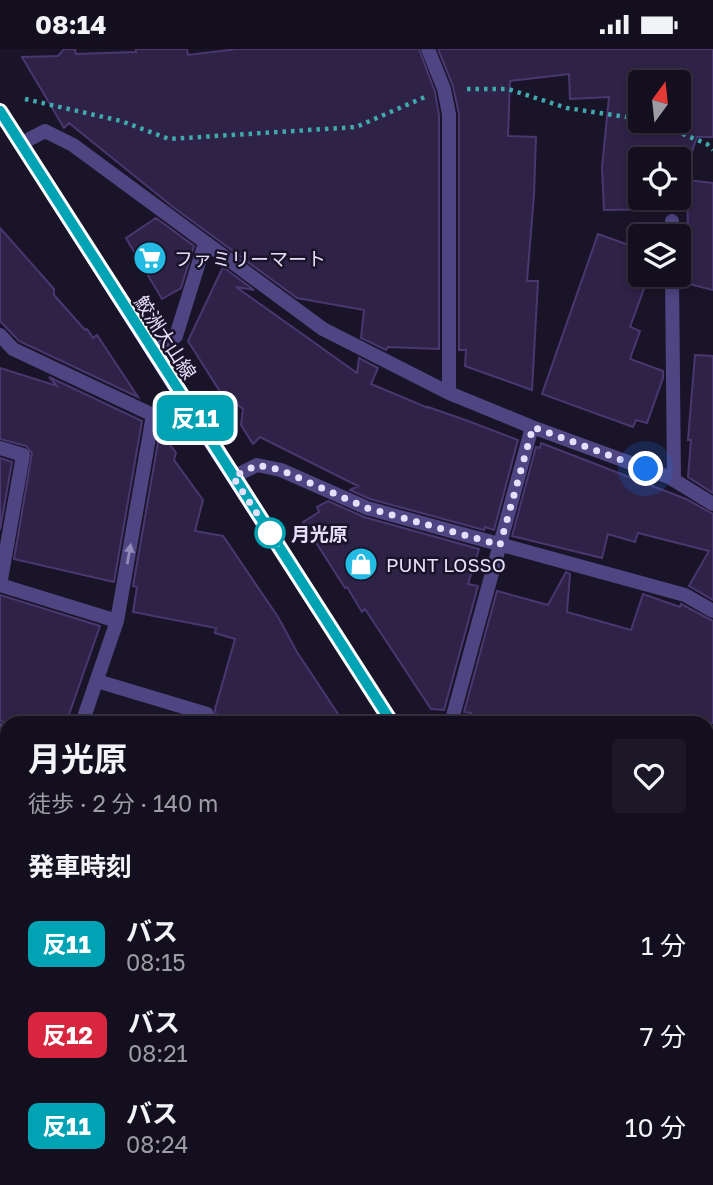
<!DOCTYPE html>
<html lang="ja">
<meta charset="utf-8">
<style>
body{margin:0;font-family:"Golos Text","Noto Sans JP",sans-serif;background:#1d1827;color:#f1f3f6;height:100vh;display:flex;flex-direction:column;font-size:26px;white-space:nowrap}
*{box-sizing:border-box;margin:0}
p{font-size:23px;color:#9d9ca4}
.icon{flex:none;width:38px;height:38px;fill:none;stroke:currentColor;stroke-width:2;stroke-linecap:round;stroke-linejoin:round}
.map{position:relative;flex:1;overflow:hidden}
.drawer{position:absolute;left:0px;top:667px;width:714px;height:471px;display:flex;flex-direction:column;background:#140f1e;border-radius:21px 21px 0 0;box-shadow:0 4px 10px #0003,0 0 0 2px #332f3c}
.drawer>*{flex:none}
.badge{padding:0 14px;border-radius:10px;font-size:24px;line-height:46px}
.needle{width:46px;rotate:15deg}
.fabs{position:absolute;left:628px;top:21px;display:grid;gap:14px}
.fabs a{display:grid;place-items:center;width:63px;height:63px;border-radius:7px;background:#140f1e;box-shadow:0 4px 10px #0003,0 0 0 2px #332f3c;font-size:35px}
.you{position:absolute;width:35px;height:35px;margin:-18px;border:5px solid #fff;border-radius:50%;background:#1a73e8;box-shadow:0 0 0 10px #1a73e833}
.map>.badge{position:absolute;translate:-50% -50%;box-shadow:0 0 0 4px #fff}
h2{padding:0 28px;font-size:26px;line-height:63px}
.round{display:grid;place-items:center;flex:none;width:74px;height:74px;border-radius:7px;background:#1d1827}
.head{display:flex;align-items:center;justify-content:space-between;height:119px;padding:0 28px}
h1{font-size:33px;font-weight:700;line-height:52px}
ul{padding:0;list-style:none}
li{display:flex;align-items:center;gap:21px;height:91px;padding:0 28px}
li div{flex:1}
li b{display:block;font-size:26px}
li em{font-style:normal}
li .badge{min-width:77px;font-weight:700;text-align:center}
.status{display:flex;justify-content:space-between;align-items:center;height:49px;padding:0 35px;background:#140f1e;direction:ltr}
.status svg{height:19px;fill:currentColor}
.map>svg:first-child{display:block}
.building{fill:#2e2247;stroke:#493770;stroke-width:2;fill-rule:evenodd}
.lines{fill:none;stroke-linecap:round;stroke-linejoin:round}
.path{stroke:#40a9ae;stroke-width:4.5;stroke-dasharray:3.5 5;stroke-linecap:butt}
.service{stroke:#4e4582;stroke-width:14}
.minor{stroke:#4e4582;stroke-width:14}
.secondary{stroke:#9182ef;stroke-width:14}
.oneway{fill:#928ab8}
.line-casing{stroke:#fff;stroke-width:16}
.line{stroke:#00a3b4;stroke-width:10}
.walk{stroke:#e6dffb;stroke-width:7;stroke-dasharray:0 12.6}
.stop-dot{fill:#fff;stroke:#00a3b4;stroke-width:3.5}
.labels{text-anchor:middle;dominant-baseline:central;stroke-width:5;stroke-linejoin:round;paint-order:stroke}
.poi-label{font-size:19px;fill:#e6dffb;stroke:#1a1428;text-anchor:start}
.street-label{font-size:19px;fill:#e6dffb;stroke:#1a1428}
.stop-label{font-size:19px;font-weight:bold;fill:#e6dffb;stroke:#1a1428;text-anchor:start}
</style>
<div class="status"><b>08:14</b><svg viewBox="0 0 49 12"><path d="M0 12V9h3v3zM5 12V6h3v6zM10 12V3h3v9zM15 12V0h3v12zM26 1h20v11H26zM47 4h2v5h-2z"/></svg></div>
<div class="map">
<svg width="713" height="1136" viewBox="0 0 713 1136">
<rect width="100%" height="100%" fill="#1a1428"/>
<path class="building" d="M64,0H75L76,5L136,3V0H187L188,6L237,0H419L435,43L439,66V300L388,298L386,301L361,289L364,261L297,249L173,158L69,74L64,79L22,8L58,7Z
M438,0H713V88H697L679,140V110H640V149H676L672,160L604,161L602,118L609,48L570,50L569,25L510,32L508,87L536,88L534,146L527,232H538L532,341L465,317L466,301H459V65L453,37ZM640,33H679V72H640Z
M687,131L713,134V241L689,235Z
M156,169L194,197L181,239L162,250L126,189Z
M0,179L54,240V246L85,281L87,280L93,289L97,286L138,348L19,292L0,272Z
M598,185L640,200V226H649L630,278L640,282L630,310L663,322V329L647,374L636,371L633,378L542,345Z
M223,218L254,241L236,238L357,324L359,309L378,319L371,335L428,359V358L468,372L518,391L494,481L485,478L484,481L370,450L350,441L358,437L260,388L253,395L241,376L243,360L219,341L188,292Z
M695,306L713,307V444L688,428L691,391H688Z
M0,319L57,337L49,328L142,372L114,533L14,510L32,404L26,397L0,390Z
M160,382L176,404L174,411L203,451L195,482L223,487L278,568L297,603L344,674H211L216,667L215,660L235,590L215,584L216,579L133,563L137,538L133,537Z
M541,394L686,450L713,465V551L689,537L709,502L638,484L635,493L608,485L602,509L512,487L536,398L540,399Z
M0,409L12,413L0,481Z
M328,452L364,468L479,500L468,535L478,537L444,661L431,660L365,560L362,563L347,538L345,539L303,473L319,463L317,458Z
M566,523L570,525L567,563L631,581L643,545L680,558L681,555L713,572V674H467L471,664L464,663L497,542L548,556Z
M0,546L100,577L66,674H10L0,672Z"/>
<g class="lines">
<path class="path" d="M467,40H508L567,59L640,70
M25,50L121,72L169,90L356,78L425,48
M651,72L707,95L713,101"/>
<path class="service" d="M672,172V187
M672,226L674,431
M0,286L13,300L153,366
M0,399L23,406L0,536
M97,632L207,665
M0,681L7,683
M707,789L713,791
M461,1136L462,1130"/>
<path class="minor" d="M428,0L444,40L449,65V344
M20,95L45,82L73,96L323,280L449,344L532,378L669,428L713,455
M153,304L176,287L205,194
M233,428L257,416L281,421L367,459L685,546L713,562
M0,536L117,572
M82,674L117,572L153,366L182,349
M451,674L532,378
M0,912L7,892
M0,952L7,954
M540,1130L552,1136
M326,1136L328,1130"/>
<path class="secondary" d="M0,62L182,349L392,674
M684,1130L688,1136"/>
</g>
<defs><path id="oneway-solid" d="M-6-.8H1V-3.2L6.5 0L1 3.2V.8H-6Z" transform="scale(1.75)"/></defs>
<use class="oneway" href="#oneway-solid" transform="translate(129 505) rotate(-80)"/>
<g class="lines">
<defs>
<path id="line" d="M0,62L392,674"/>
</defs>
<use href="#line" class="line-casing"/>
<use href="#line" class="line"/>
<path class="walk" d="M270,484L277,495L233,428L257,416L281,421L367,459L500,496L533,378L646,420"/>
</g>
<defs>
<symbol id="supermarket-disc" viewBox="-11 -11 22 22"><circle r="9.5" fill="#23bbe4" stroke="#1a1428"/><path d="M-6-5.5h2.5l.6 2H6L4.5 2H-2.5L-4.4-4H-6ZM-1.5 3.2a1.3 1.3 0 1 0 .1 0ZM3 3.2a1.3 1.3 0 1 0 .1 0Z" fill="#fff"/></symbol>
<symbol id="shop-disc" viewBox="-11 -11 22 22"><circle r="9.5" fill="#23bbe4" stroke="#1a1428"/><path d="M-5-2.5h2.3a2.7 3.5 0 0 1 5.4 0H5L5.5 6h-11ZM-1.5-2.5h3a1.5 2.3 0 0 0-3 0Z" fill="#fff"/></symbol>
</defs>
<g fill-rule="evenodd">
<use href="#supermarket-disc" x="131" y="190" width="38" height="38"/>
<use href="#shop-disc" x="342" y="496" width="38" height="38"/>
</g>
<circle class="stop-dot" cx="270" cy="484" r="14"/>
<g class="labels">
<g class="poi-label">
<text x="174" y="209">ファミリーマート</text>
<text x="386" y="515">PUNT LOSSO</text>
</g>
<g class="street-label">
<text transform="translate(166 288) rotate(57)">鮫洲大山線</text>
</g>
<g class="stop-label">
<text x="291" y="484">月光原</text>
</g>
</g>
</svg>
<div class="fabs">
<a><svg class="needle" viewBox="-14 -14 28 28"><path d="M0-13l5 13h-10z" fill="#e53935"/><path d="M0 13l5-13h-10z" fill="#9d9ca4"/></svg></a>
<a><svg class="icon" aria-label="locate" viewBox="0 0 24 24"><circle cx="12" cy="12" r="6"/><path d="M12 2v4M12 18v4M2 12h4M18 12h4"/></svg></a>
<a><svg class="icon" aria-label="layers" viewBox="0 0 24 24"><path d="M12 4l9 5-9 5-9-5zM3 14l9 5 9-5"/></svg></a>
</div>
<div class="you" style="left:646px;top:420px"></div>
<b class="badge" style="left:195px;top:369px;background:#00a3b4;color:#fff">反11</b>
<section class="drawer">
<div class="head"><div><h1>月光原</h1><p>徒歩 · 2 分 · 140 m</p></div><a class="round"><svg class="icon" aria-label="heart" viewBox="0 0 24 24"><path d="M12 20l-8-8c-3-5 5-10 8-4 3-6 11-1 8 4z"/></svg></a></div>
<h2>発車時刻</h2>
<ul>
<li><span class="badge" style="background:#00a3b4;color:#fff">反11</span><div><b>バス</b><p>08:15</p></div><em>1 分</em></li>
<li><span class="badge" style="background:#d7263d;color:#fff">反12</span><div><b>バス</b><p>08:21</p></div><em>7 分</em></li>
<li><span class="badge" style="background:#00a3b4;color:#fff">反11</span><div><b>バス</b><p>08:24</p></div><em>10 分</em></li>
</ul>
</section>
</div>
